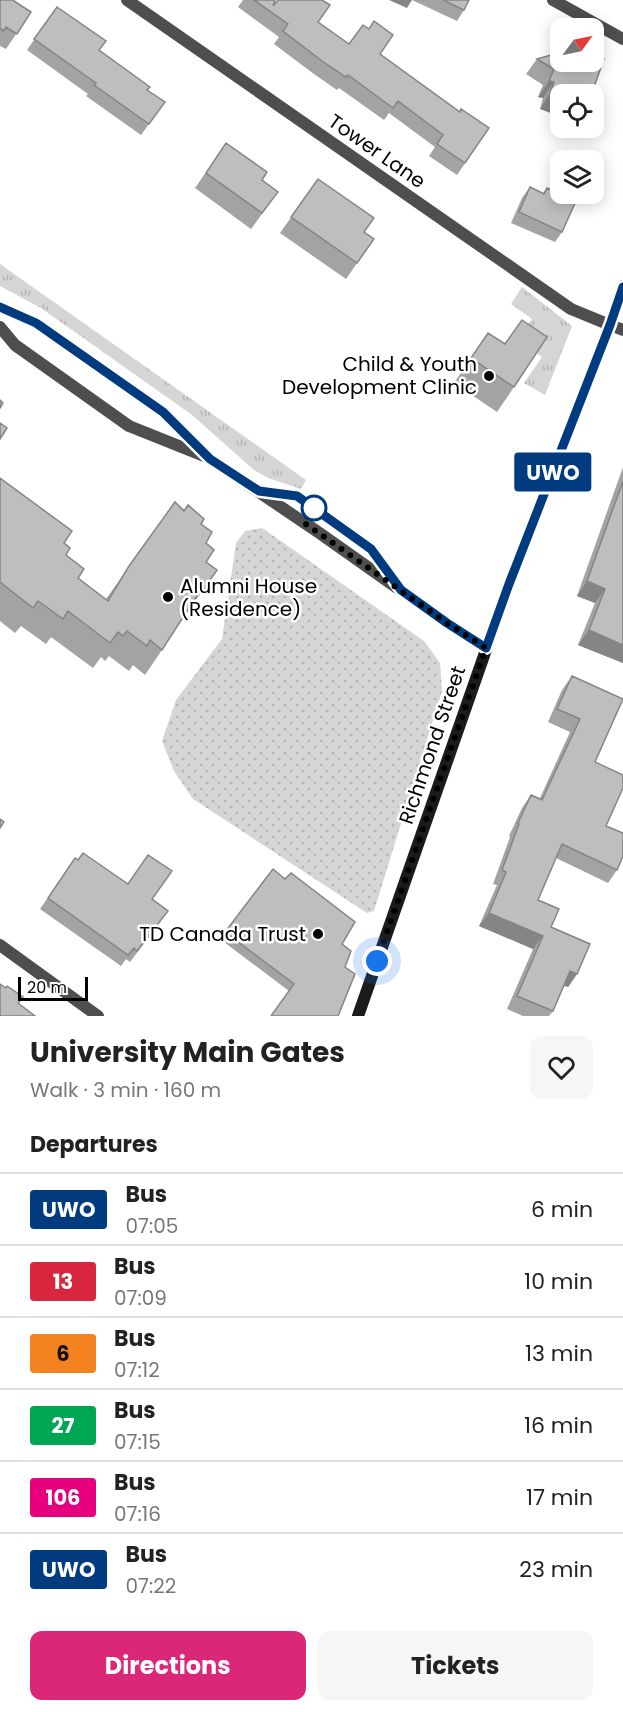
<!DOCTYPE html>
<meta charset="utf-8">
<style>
body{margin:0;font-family:Poppins,sans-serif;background:#f6f6f6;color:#222;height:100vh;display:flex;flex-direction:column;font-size:22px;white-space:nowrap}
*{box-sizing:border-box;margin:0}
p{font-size:20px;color:#767676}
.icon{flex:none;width:33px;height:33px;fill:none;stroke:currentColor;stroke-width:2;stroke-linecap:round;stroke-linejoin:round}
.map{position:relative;height:1016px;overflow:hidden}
.side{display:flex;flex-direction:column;background:#fff;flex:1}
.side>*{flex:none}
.badge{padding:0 12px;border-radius:4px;font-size:21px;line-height:39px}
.needle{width:39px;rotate:57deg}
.buttons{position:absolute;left:550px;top:18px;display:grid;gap:12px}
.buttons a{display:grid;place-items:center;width:54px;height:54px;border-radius:12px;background:#fff;box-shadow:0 3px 15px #0003;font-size:30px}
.scale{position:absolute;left:18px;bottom:15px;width:70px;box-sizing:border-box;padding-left:6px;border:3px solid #000;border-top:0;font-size:16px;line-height:21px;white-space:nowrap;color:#000;-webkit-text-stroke:4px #fff;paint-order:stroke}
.you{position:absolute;width:30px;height:30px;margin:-15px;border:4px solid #fff;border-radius:50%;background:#1a73e8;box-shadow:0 0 0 9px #1a73e833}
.map>.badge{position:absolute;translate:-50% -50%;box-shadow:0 0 0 3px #fff}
h2{padding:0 30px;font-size:22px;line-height:54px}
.round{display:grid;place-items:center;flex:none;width:63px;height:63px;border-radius:12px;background:#f6f6f6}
.headline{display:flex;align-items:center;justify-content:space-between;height:102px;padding:0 30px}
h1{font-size:28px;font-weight:700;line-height:45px}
.action{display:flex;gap:12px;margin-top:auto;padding:12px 30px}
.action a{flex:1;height:69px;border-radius:12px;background:#db2777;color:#fff;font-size:24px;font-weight:700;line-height:69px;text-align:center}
.action a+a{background:#f6f6f6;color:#222}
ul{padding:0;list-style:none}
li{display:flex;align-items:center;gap:18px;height:72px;padding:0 30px;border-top:2px solid #e0e0e0}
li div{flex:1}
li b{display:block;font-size:22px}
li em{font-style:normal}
li .badge{min-width:66px;font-weight:700;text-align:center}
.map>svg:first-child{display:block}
.grass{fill:url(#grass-tufts)}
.park{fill:url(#park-dots)}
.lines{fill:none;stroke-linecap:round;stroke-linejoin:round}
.minor{stroke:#4e4e4e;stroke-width:12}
.tertiary{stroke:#4e4e4e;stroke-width:12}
.secondary{stroke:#1b1b1b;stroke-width:12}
.wall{fill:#a3a3a3}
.shaded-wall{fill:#858585}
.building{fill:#bebebe;stroke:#858585;stroke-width:1.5}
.line-casing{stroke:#fff;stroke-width:14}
.line{stroke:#003b80;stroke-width:9}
.walk{stroke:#000;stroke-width:6;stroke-dasharray:0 10.8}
.poi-dot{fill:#000;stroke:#fff;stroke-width:2}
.stop-dot{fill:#fff;stroke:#003b80;stroke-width:3}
.labels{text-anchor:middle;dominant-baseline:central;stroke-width:5;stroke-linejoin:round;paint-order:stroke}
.street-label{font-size:20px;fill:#000;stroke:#fff}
.poi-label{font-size:20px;fill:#000;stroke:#fff;text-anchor:end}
</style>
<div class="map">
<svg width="623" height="1016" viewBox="0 0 623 1016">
<defs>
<pattern id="grass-tufts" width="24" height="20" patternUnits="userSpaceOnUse" patternTransform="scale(1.5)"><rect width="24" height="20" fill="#d5d5d5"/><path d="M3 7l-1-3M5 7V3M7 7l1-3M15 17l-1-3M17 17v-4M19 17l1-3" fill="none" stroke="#b5b5b5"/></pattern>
<pattern id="park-dots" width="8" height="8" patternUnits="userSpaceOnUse" patternTransform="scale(1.5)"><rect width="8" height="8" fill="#d5d5d5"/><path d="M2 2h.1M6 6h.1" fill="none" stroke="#b5b5b5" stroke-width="1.8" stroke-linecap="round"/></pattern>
</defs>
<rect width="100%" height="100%" fill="#fff"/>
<path class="grass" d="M0,264L306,480L301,489L268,478L254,470L192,415L41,308L0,286Z
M522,287L572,326L545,395L524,383L542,357L517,341L532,319L511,304Z"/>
<path class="park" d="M262,528L424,641L440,663L442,691L374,911L367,913L193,799L174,771L162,741L176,700L222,639L236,543L245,531Z"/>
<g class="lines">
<path class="minor" d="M127,0L571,309L610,325
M553,0L623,39
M0,945L98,1016"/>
<path class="tertiary" d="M0,307L36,323L163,412L210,459L318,532L447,623L486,648
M610,325L623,330
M0,327L15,345L129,426L204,456"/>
<path class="secondary" d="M358,1016L509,584L610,325L623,286"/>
</g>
<path class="wall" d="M0,0L14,1L31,12L6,49L0,46Z
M243,0H275L273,6L318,22L349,44L380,54L460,112L489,128L457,175L429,156L435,147L389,113L384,120L339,88L337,90L314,74L274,44L279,37L238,7Z
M412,0H469L464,10L457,21Z
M57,7L99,50L147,90L165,102L141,135L86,96L88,94L27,50Z
M561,39V62L594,87L589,94L540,109L543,98L538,97L543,85L526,74L537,59L552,55L553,50Z
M226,143L262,180L278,192L251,229L195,188Z
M318,179L364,232L374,239L346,279L280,233Z
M530,187L543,193L547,188L562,232L555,242L511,223L522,198Z
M488,333L505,344L514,387L497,412L454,383Z
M623,467V663L578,645L595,603L577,596Z
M0,478L64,543L66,555L78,578L106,599L175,502L201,524L206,543V562L217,570L186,614H185L162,650L145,675L133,665L129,671L109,656L105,661L101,657L93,668L51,637L46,644L21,626L15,633L0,621Z
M572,676L595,762L606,826L617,870L608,883L556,858L538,900L551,927L577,974L568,987L564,986L553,1011L549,1016H523L507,1009L533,949L479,926L497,885L493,884L510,837L509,836L522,808L531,795L540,798L570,732L548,722L562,690Z
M75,858L152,899L160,922L130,962L126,959L121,966L40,909Z
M225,932L342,944L345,967L289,991L220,939Z"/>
<path class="shaded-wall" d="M389,0H412L407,8Z
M549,81L554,82L543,98L538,97Z
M550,93L561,97V117L540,109Z
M587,581L605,589L595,603L577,596Z
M589,630L623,645V663L578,645Z
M489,913L543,936L533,949L479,926Z
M570,971L577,974L568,987L561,984Z"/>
<path class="building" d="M0,0H14V1L31,12L17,34L6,27L3,31L0,28Z
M254,0H275L273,6L278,0H322L330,5L318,22L349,44L363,25L369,29L374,21L393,35L380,54L460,112L461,109L489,128L465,163L437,144L443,135L398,101L393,108L348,75L346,77L322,61L283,31L288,24Z
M443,0H469L464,10Z
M57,7L106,41L99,50L150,87L147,90L165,102L149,124L94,85L96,83L34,39Z
M561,44V62H594V55L604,59L594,87L591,86L588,94H561V97L550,93L554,82L549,81L554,69L537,59L558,53Z
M226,143L267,172L262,180L278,192L262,213L206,173Z
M318,179L374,218L364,232L374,239L357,263L291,217Z
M530,187L544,194L547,188L576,201L562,232L519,212Z
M522,320L547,337L514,387L471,358L488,333L505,344Z
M0,400L3,403L0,408Z
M0,423L7,428L0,439Z
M0,478L72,531L64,543L70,548L66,555L84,569L78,578L108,601L129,566L175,502L184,511L188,505L204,519L201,524L212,532L206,543L214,550L206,562L217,570L204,589L202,588L162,650L150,640L147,646L127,631L123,636L118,632L110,643L68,611L63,619L38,601L33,608L0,582Z
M623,481V645L589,630L605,589L587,581Z
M572,676L623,699L595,762L623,775V788L606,826L623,833V856L617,870L562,844L538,900L559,909L551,927L590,944L577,974L570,971L553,1011L517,996L543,936L489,913L506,872L502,870L519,824L518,823L531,795L542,800L580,719L557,709Z
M0,819L4,822L0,828Z
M83,853L128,884L148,855L172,871L152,899L168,911L137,951L134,948L128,955L48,898L75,858L78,860Z
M273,869L285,879L291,873L355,922L342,944L351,951L345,967L355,974L338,1016H271L294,984L225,932Z
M0,984L6,988L7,986L23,997L18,1003L35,1016H0Z"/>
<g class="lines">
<defs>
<path id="line" d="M0,307L36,323L163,412L210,459L259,491L297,496L371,549L401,590L447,623L486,648L509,584L610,325L623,287"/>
</defs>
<use href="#line" class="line-casing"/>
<use href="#line" class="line"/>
<path class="walk" d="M314,508L303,522L447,623L486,648L377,961"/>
</g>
<g class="poi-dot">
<circle cx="489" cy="376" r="6"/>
<circle cx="168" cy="597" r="6"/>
<circle cx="318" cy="934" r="6"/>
</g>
<circle class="stop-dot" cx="314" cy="508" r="12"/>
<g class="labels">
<g class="street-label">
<text transform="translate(377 151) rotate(35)">Tower Lane</text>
<text transform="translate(432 745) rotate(-71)">Richmond Street</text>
</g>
<g class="poi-label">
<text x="477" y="364">Child &amp; Youth<tspan x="477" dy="23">Development Clinic</tspan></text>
<text x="180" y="586" text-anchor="start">Alumni House<tspan x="180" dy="23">(Residence)</tspan></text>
<text x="306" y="934">TD Canada Trust</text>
</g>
</g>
</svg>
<div class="buttons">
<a><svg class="needle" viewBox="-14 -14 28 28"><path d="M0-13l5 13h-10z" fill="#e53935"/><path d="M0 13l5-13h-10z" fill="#767676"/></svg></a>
<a><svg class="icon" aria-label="locate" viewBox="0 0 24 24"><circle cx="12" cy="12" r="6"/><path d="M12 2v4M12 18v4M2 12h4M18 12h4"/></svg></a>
<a><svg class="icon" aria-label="layers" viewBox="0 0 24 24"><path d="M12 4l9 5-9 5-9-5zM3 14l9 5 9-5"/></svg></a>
</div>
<div class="scale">20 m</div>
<div class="you" style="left:377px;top:961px"></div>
<b class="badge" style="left:553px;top:472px;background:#003b80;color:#fff">UWO</b>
</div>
<section class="side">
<div class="headline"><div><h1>University Main Gates</h1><p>Walk · 3 min · 160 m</p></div><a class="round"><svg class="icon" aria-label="heart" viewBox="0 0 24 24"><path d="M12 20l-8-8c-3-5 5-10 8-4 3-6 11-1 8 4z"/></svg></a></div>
<h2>Departures</h2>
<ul>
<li><span class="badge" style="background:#003b80;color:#fff">UWO</span><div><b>Bus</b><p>07:05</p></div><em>6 min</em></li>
<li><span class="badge" style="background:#d7263d;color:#fff">13</span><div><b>Bus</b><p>07:09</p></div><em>10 min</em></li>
<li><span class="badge" style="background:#f58220;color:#111">6</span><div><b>Bus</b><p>07:12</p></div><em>13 min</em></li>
<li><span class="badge" style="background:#00a651;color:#fff">27</span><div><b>Bus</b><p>07:15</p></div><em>16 min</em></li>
<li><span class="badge" style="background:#e6007e;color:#fff">106</span><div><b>Bus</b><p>07:16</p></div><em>17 min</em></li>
<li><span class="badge" style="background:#003b80;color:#fff">UWO</span><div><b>Bus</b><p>07:22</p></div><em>23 min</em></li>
</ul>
<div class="action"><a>Directions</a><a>Tickets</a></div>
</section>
